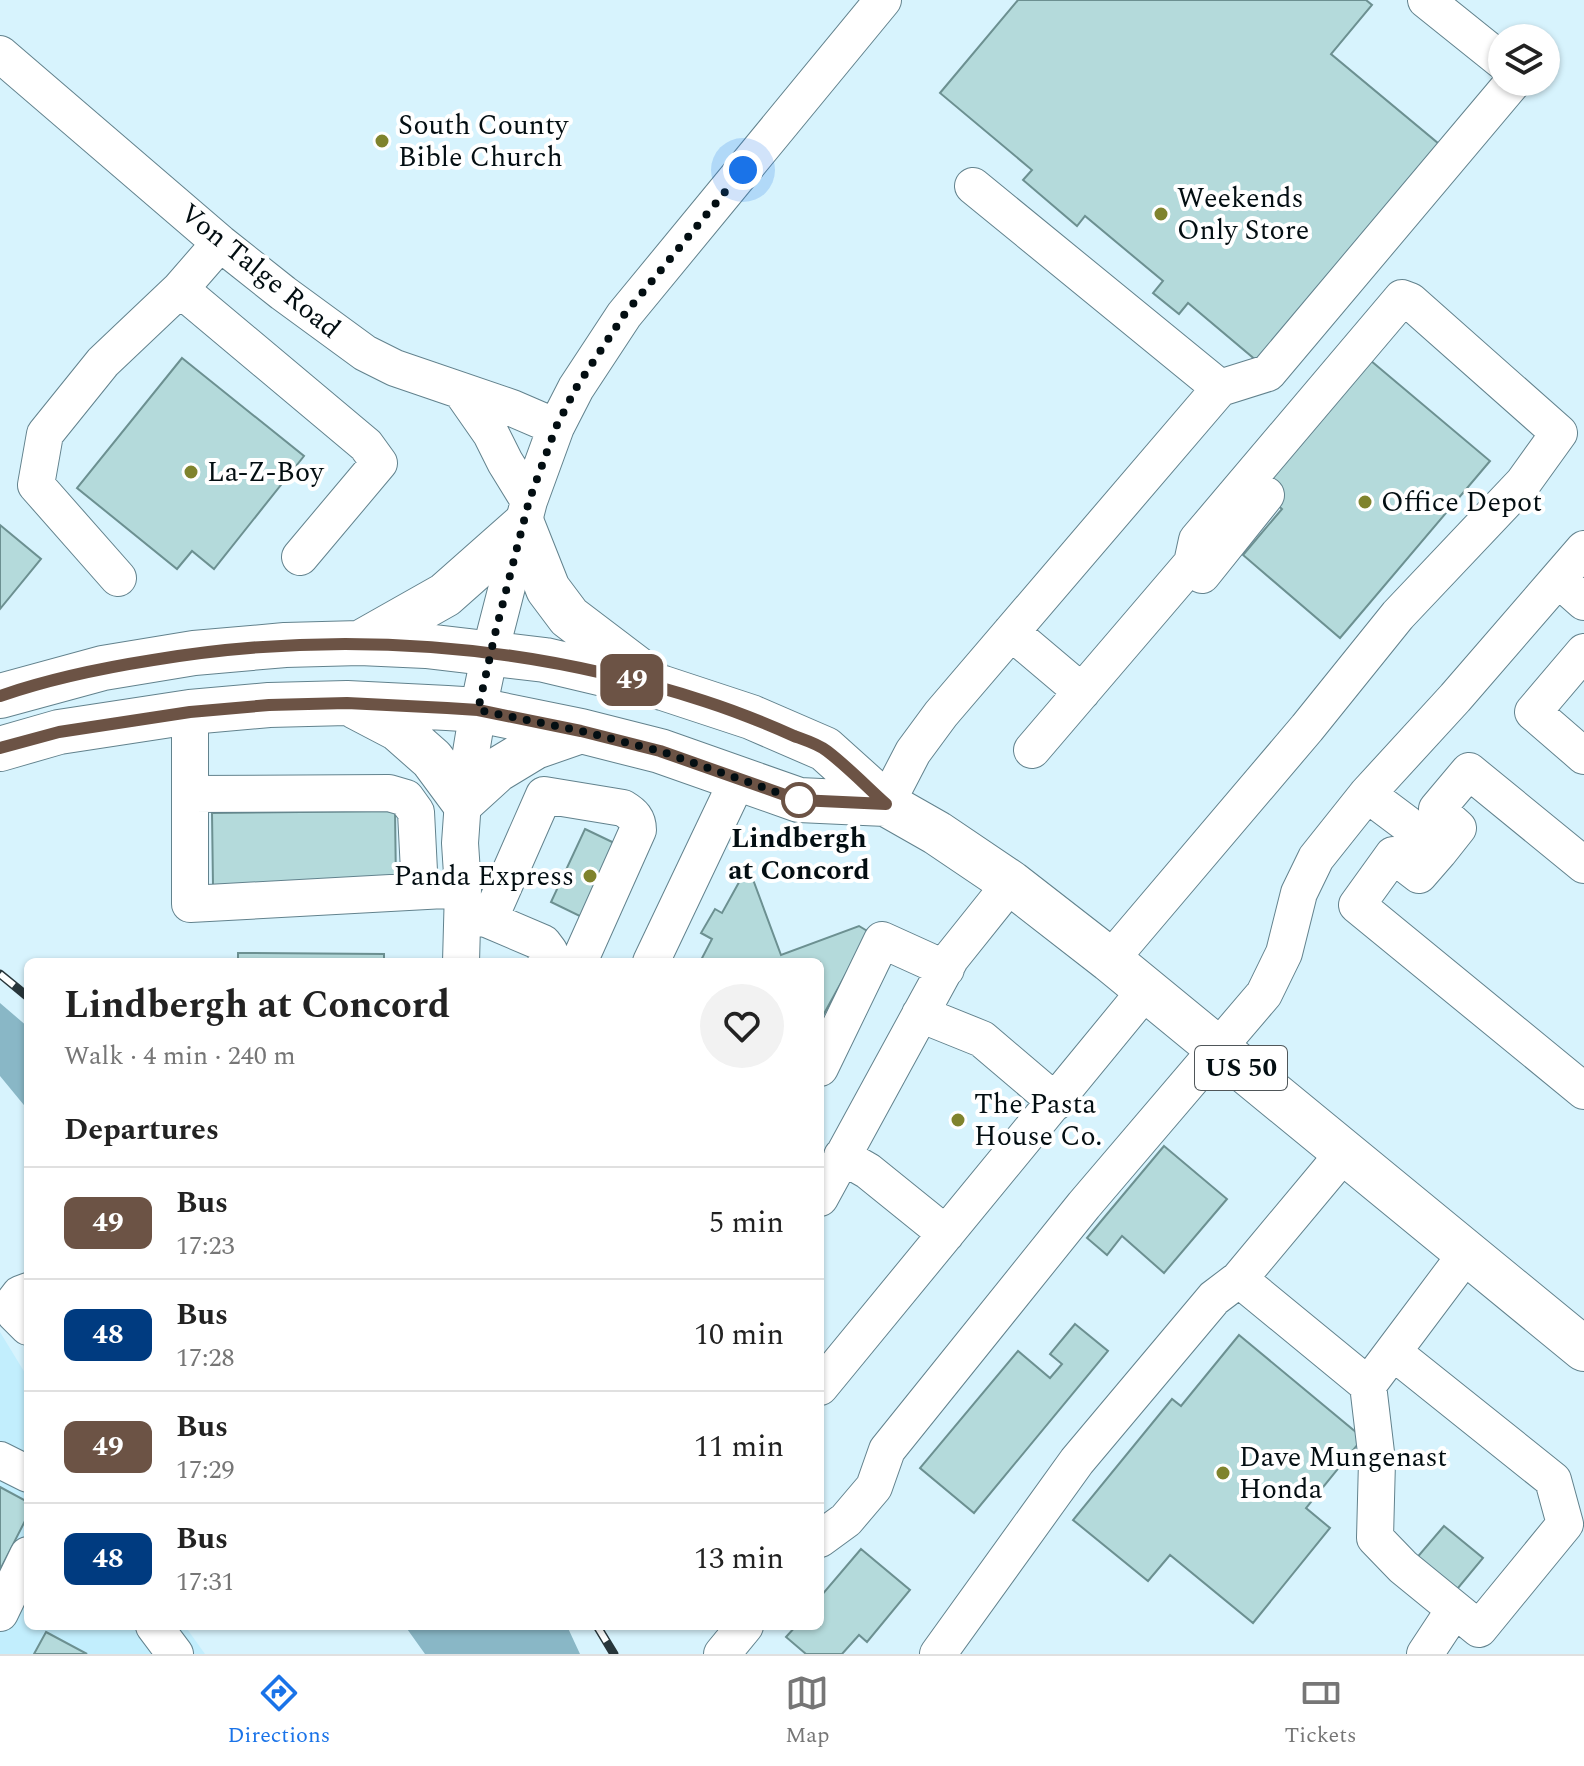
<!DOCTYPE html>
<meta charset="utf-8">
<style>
body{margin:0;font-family:Spectral,serif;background:#f2f2f2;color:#222;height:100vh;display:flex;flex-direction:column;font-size:30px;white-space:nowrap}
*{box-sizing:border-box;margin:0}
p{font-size:26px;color:#767676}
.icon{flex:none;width:44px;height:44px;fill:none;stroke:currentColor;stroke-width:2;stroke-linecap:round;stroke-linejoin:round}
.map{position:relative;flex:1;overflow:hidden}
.side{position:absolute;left:24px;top:958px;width:800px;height:672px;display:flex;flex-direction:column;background:#fff;border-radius:12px;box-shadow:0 2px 6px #0004}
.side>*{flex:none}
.badge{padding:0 16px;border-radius:12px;font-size:28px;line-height:52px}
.tools{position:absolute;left:1488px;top:24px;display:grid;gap:16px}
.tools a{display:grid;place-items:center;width:72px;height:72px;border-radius:50%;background:#fff;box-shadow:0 2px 6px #0004;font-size:40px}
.you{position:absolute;width:40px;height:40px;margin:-20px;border:6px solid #fff;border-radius:50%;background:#1a73e8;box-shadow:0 0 0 12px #1a73e833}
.map>.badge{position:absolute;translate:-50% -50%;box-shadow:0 0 0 4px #fff}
h2{padding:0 40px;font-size:30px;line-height:72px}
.round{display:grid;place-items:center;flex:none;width:84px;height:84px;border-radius:42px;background:#f2f2f2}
.overview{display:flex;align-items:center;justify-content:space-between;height:136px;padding:0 40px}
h1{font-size:38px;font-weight:700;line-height:60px}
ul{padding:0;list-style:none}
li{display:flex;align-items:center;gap:24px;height:112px;padding:0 40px;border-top:2px solid #e0e0e0}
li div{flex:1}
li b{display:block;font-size:30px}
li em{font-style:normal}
li .badge{min-width:88px;font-weight:700;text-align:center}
.tabs{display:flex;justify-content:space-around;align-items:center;height:112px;border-top:2px solid #e0e0e0;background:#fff;font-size:22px;color:#767676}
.tabs a{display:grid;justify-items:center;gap:4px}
.tabs .current{color:#1a73e8}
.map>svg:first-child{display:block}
.built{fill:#c2eefd}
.forest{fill:#89b7c6}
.building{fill:#b4dadb;stroke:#6c9091;stroke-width:2}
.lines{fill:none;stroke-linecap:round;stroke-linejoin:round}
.minor-casing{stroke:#62828d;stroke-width:38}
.major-casing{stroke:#62828d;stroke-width:46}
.minor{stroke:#fff;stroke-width:36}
.major{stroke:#fff;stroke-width:44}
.rail-casing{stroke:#28363b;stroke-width:9}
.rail{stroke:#fff;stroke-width:6;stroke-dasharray:18;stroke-linecap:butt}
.line-casing{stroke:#fff;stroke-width:18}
.line{stroke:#6c5345;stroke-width:12}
.walk{stroke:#030e12;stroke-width:8;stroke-dasharray:0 14.4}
.poi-dot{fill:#7f832d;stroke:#fff;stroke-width:3}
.stop-dot{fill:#fff;stroke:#6c5345;stroke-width:4}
.labels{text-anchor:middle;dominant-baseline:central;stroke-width:8;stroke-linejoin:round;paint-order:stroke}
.shield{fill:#fff;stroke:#4f5659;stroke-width:2}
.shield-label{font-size:26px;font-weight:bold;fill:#030e12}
.poi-label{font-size:28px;fill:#030e12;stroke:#fff;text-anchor:start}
.street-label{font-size:28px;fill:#030e12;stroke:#fff}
.stop-label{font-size:28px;font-weight:bold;fill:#030e12;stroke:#fff}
</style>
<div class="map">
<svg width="1584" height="1654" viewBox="0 0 1584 1654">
<rect width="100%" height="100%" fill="#d7f3fd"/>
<path class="built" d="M0,1332L28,1378V1626H185L205,1654H0Z"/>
<path class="forest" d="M0,1003L28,1027V1110L0,1076Z
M405,1626H567L580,1654H425Z"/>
<path class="building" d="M1018,0H1366L1372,5L1331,54L1439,144L1257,361L1188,303L1179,314L1153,293L1163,281L1085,216L1077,226L1023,180L1032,170L940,93Z
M1364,355L1490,461L1340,638L1243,555L1282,509L1254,484Z
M182,358L304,456L214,569L192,551L177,569L77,488Z
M0,525L41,559L0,609Z
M395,811L396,884L213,886L212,813Z
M585,829L629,850L594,923L551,902Z
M748,866L781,955L859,926L869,932L820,1021V962H700L712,939L701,933L715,909L722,913Z
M238,953L384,954V962H238Z
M1164,1146L1227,1199L1164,1273L1122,1236L1107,1255L1087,1238Z
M1075,1324L1108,1351L974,1513L920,1468L1018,1351L1050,1378L1062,1364L1050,1354Z
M1239,1335L1363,1438L1306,1508L1330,1528L1253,1623L1170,1555L1148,1581L1073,1520L1172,1399L1181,1406Z
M0,1487L28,1502V1515L0,1570Z
M1444,1526L1483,1558L1448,1600L1408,1568Z
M861,1549L910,1590L867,1642L859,1635L842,1654H806L786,1637L796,1626H820V1597Z
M46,1632L87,1654H34Z"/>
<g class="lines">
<defs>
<path id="minor" d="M1426,0L1502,61
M0,54L220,243L283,293L365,353L395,368L512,408L556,427
M973,186L1220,388
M180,289L366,445L379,463L300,557
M461,391L491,434L505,462L529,501
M1202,575L1266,495
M118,578L36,485L45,434L103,362L180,289L220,243
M1558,579L1584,549
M1011,632L1082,692
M1584,652L1533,712L1584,756
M190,712V904L463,889
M1032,750L1192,563L1197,540L1402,298L1410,301L1559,433L1523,483L1398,615L1307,728L1110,960
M190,794L389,793L406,798L416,812L420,891
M1367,794L1407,824L1439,852L1419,875L1393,855L1357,905L1584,1091
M886,804L913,752L941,714L1220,388L1268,373L1513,82
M1439,852L1458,828L1437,809L1469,771L1584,865
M468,914L489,920L543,943L549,951L546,962
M489,920L544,795L623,808C633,814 638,819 638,830L579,962
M461,962L463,889L460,843L463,801L478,710L490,653L529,501L556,427L576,388L624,315L883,0
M651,962L739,777
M920,1014L982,1039L1056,1102
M820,1068L882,940L946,969
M842,1156L868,1171L946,1234
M820,1198L951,958L1011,883
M1239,1279L1368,1385L1467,1253
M28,1291L20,1294L13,1303L15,1314L28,1327
M1368,1385L1377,1461L1375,1538L1403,1567L1479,1629L1565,1524L1553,1480L1393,1352
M820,1387L1146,990
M0,1460L28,1474
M820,1539L846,1520L874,1487L887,1450L1084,1205L1264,994L1284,953L1299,893L1316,858L1367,794L1455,698L1558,579L1584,602
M0,1613L28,1555
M154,1626L175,1654
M722,1654L745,1626
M938,1654L1077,1461L1214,1298L1239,1279L1345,1152
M1425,1654L1454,1610"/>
<path id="major" d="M360,643L445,595L523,526L548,589L569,617L648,677
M0,696L103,668L194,653L285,645L360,643L426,646L545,660L663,688L751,717L825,749L886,804L937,833L1011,883L1110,960L1584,1349
M356,707L398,729L432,759L463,801L497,770L535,747L581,731
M0,749L59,732L190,712L269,705L347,703L447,708L478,710L581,731L660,751L799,800L886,804"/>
</defs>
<use href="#minor" class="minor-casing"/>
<use href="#major" class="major-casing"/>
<use href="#minor" class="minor"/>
<use href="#major" class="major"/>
<defs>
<path id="rail" d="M0,974L28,997
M597,1626L614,1654"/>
</defs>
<use href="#rail" class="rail-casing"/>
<use href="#rail" class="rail"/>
</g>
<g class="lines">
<defs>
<path id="line" d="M0,696C49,679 102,668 153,660C338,629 526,643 704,701C735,711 765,723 794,736C805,740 818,744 827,751C848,767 867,787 886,804L799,800L660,751L581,731L478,710L447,708L347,703L269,705L190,712L59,732L0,748"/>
</defs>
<use href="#line" class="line-casing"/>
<use href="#line" class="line"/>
<path class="walk" d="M743,170L624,315L576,388L556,427L529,501L495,634L478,710L581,731L660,751L799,800"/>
</g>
<g class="poi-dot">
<circle cx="382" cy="141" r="8"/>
<circle cx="1161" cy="214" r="8"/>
<circle cx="191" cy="472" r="8"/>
<circle cx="1365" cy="502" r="8"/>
<circle cx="590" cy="876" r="8"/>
<circle cx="958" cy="1120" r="8"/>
<circle cx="1223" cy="1473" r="8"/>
</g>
<circle class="stop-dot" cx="799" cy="800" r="16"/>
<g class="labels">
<rect class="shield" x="1195" y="1046" width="92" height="44" rx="6"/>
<g class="shield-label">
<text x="1241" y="1068">US 50</text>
</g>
<g class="poi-label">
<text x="398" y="125">South County<tspan x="398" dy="32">Bible Church</tspan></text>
<text x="1177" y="198">Weekends<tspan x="1177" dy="32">Only Store</tspan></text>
<text x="207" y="472">La-Z-Boy</text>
<text x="1381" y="502">Office Depot</text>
<text x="574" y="876" text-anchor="end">Panda Express</text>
<text x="974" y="1104">The Pasta<tspan x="974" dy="32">House Co.</tspan></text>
<text x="1239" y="1457">Dave Mungenast<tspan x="1239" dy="32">Honda</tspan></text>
</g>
<g class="street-label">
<text transform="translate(260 271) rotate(39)">Von Talge Road</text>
</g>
<g class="stop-label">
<text x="799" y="838">Lindbergh<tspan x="799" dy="32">at Concord</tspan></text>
</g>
</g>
</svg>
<div class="tools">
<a><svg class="icon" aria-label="layers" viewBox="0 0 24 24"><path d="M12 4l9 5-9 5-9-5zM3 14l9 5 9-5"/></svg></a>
</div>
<div class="you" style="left:743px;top:170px"></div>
<b class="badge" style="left:632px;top:680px;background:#6c5345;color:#fff">49</b>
<section class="side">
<div class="overview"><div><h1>Lindbergh at Concord</h1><p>Walk · 4 min · 240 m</p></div><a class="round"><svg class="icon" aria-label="heart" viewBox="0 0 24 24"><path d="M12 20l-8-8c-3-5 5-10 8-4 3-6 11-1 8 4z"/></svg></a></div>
<h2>Departures</h2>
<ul>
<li><span class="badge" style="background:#6c5345;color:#fff">49</span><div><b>Bus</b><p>17:23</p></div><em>5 min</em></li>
<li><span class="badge" style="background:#003b80;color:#fff">48</span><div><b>Bus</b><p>17:28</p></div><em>10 min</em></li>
<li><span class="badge" style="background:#6c5345;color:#fff">49</span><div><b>Bus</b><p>17:29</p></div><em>11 min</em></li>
<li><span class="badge" style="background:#003b80;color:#fff">48</span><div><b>Bus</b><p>17:31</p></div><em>13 min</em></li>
</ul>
</section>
</div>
<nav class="tabs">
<a class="current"><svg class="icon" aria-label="directions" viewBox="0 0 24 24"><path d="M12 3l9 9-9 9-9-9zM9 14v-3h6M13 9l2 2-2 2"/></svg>Directions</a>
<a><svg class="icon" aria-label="map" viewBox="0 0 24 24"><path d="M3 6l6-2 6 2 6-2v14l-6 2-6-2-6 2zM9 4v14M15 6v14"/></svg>Map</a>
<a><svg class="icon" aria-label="tickets" viewBox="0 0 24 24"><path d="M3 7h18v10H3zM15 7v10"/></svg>Tickets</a>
</nav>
